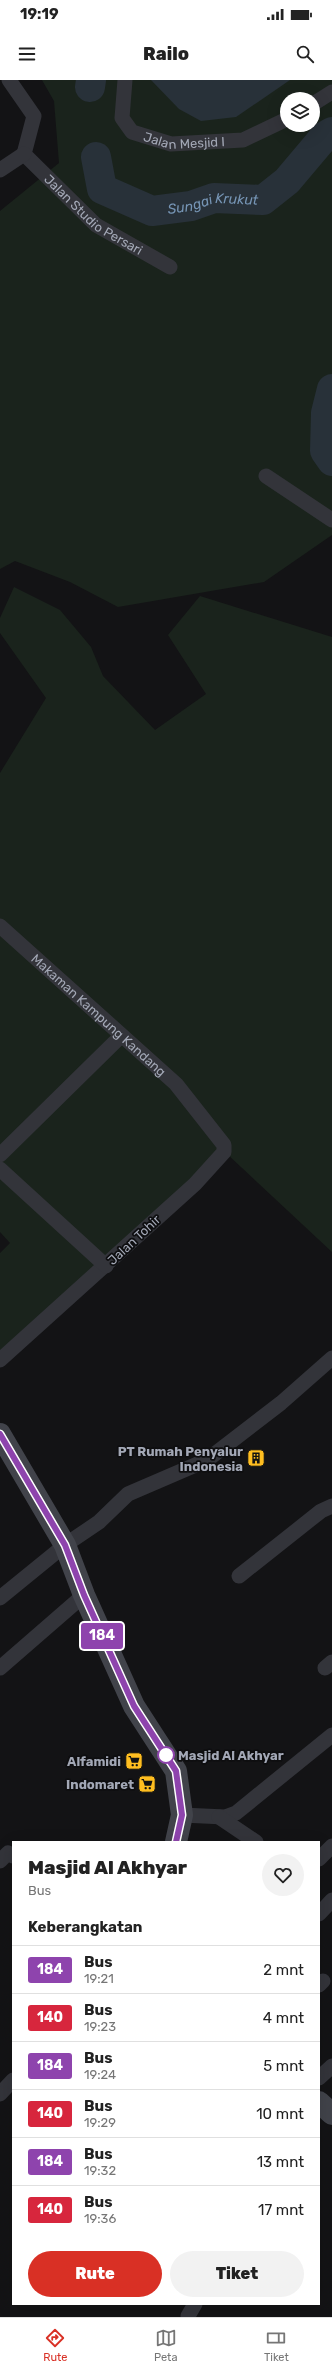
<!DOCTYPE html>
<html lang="id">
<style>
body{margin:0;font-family:Rubik,sans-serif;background:#f2f2f2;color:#222;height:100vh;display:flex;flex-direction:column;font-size:15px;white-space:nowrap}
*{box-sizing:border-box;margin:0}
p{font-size:13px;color:#767676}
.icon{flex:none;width:22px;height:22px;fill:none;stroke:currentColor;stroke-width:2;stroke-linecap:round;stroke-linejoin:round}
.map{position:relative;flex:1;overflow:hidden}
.panel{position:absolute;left:12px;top:1761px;width:308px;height:464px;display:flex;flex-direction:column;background:#fff;border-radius:0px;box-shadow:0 4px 16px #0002}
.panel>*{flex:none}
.badge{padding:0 8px;border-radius:3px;font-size:14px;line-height:26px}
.buttons{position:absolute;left:280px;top:12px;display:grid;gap:8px}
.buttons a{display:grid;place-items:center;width:40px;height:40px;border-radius:50%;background:#fff;box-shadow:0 4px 16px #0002;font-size:20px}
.map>.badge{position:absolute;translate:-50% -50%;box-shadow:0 0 0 2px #fff}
h2{padding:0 16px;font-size:15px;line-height:36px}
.round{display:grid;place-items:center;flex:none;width:42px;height:42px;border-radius:21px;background:#f2f2f2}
.headline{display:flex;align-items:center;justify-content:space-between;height:68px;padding:0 16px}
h1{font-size:19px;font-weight:800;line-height:30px}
.button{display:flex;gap:8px;margin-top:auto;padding:8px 16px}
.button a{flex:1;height:46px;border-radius:24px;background:#d93025;color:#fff;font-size:16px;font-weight:800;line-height:46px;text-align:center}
.button a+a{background:#f2f2f2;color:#222}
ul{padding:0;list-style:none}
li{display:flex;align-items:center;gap:12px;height:48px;padding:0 16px;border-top:1px solid #e0e0e0}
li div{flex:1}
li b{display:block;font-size:15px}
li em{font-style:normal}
li .badge{min-width:44px;font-weight:700;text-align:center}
.status{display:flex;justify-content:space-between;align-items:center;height:28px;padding:0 20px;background:#fff;direction:ltr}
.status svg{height:11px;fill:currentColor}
header{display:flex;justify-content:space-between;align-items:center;height:52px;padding:0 16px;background:#fff;font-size:18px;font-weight:800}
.menu{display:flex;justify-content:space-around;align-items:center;height:56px;border-top:1px solid #e0e0e0;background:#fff;font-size:11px;color:#767676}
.menu a{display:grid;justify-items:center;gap:2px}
.menu .current{color:#d93025}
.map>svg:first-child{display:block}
.green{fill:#1a231c;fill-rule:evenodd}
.water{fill:#283139}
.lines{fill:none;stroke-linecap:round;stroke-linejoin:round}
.river{stroke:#283139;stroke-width:30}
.minor{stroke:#33343a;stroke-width:15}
.secondary{stroke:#41434a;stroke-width:22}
.line-casing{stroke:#fff;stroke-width:9}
.line{stroke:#8e44ad;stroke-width:6}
.stop-dot{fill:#fff;stroke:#8e44ad;stroke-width:2}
.labels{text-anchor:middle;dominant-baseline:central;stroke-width:3.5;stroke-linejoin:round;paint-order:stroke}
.street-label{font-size:13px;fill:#a3a8b6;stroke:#0e0e10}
.poi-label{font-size:13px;font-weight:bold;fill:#a3a8b6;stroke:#0e0e10;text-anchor:end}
.stop-label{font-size:13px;font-weight:bold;fill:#a3a8b6;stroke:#0e0e10;text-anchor:start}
.water-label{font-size:14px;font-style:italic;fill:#7695b5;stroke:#0e0e10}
</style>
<div class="status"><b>19:19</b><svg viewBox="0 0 49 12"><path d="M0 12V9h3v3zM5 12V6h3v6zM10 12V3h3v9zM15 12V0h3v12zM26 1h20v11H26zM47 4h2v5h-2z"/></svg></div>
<header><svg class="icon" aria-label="menu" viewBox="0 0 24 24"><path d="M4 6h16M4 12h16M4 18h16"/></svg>Railo<svg class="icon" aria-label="search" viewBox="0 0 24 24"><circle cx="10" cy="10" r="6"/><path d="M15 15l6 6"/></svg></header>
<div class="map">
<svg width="332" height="2237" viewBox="0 0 332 2237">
<rect width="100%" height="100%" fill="#131315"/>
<path class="green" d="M42,0H332V455L264,502L118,527L70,502L15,481L0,489V131L59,83L54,21ZM287,19H313V45H287Z
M14,507L60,530L91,567L103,596L155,650L206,614L168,555L200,516L332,557V1172L226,1073L0,1284V1173L10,1163L0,1152V693L46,618L0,553V538Z"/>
<path class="water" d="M151,0H290L236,37L201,41L179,29Z"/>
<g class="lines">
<g class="river">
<path d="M90,7L91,0"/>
<path id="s1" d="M96,77L102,109L152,131L191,126L214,118L263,120L287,101L325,56L332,52"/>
<path d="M332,309L326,333L325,371L332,381"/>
</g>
<g class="minor">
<path id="s2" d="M9,0L34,36L24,74L96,145L170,187"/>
<path id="s3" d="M125,0L122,38L132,52L171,64L243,60L287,39"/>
<path d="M313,24L332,12"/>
<path d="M0,90L24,74"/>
<path d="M266,396L332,440"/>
<path id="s4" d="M0,846L176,1004L224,1065V1072L195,1104L0,1280"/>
<path d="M0,1075L121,956"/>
<path d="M0,1089L106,1186"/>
<path d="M239,1496L321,1431L332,1426"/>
<path d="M0,1518L65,1465L99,1442L128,1414L207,1380L281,1323L332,1278"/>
<path d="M0,1588L84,1515"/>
<path d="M325,1588L332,1582"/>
<path d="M182,1735L225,1737L236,1733L332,1655"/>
<path d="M219,1737L256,1762"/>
<path d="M319,1779L332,1766"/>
<path d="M0,1781L8,1773L13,1776"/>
<path d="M319,1834L332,1820"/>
<path d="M319,1905L323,1901"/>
<path d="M319,1998L332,1986"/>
<path d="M0,2014L13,2000"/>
<path d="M188,2236L195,2224"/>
</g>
<path class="secondary" d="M0,1354L65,1465L84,1515L134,1626L176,1691L182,1735L176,1762
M319,2022L332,2034"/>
</g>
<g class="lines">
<defs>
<path id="line" d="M0,1354L65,1465L84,1515L134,1626L176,1691L182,1735L176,1762"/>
</defs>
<use href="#line" class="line-casing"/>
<use href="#line" class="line"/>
</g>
<defs>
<symbol id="building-square" viewBox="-11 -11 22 22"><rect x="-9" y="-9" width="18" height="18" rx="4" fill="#ffbe20" stroke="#0e0e10"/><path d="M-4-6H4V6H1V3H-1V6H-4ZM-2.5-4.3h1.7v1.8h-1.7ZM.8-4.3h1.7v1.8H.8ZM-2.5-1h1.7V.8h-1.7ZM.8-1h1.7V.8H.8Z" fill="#111"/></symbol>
<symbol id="supermarket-square" viewBox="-11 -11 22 22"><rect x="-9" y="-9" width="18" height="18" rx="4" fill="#ffbe20" stroke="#0e0e10"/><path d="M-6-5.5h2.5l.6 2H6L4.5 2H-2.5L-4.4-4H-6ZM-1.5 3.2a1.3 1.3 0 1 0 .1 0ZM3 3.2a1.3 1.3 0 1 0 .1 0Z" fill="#111"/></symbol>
</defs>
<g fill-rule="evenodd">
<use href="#building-square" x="246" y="1368" width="20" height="20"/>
<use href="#supermarket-square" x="124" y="1671" width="20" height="20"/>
<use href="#supermarket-square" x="137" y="1694" width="20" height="20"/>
</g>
<circle class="stop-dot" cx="166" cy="1675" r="8"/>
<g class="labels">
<g class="street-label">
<text stroke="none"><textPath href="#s3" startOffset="109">Jalan Mesjid I</textPath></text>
<text stroke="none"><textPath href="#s2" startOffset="176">Jalan Studio Persari</textPath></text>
<text stroke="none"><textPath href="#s4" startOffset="133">Makaman Kampung Kandang</textPath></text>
<text transform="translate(134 1160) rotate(-43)">Jalan Tohir</text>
</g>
<g class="poi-label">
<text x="243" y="1371">PT Rumah Penyalur<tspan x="243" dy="15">Indonesia</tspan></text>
<text x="121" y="1681">Alfamidi</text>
<text x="134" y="1704">Indomaret</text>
</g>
<g class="stop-label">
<text x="178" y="1675">Masjid Al Akhyar</text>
</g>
<g class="water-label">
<text stroke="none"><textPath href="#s1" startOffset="149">Sungai Krukut</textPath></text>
</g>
</g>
</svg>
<div class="buttons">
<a><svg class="icon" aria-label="layers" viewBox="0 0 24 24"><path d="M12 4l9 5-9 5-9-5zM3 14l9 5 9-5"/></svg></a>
</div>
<b class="badge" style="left:102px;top:1556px;background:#8e44ad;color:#fff">184</b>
<section class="panel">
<div class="headline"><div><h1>Masjid Al Akhyar</h1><p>Bus</p></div><a class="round"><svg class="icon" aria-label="heart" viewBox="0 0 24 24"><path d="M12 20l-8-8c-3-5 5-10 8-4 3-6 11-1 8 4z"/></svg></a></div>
<h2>Keberangkatan</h2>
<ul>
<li><span class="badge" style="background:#8e44ad;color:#fff">184</span><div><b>Bus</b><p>19:21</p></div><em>2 mnt</em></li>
<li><span class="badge" style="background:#d7263d;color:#fff">140</span><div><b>Bus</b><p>19:23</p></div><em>4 mnt</em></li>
<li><span class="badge" style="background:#8e44ad;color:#fff">184</span><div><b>Bus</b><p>19:24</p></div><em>5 mnt</em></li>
<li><span class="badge" style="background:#d7263d;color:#fff">140</span><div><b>Bus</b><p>19:29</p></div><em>10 mnt</em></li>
<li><span class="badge" style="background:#8e44ad;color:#fff">184</span><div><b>Bus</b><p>19:32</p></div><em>13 mnt</em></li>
<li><span class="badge" style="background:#d7263d;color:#fff">140</span><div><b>Bus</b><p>19:36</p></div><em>17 mnt</em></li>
</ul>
<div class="button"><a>Rute</a><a>Tiket</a></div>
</section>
</div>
<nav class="menu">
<a class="current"><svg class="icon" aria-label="directions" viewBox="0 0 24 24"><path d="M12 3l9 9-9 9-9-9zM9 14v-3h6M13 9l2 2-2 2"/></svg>Rute</a>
<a><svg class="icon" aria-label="map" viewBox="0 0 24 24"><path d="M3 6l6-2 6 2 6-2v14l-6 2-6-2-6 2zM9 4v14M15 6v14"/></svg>Peta</a>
<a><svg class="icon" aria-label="tickets" viewBox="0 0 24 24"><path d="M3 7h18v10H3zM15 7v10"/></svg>Tiket</a>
</nav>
